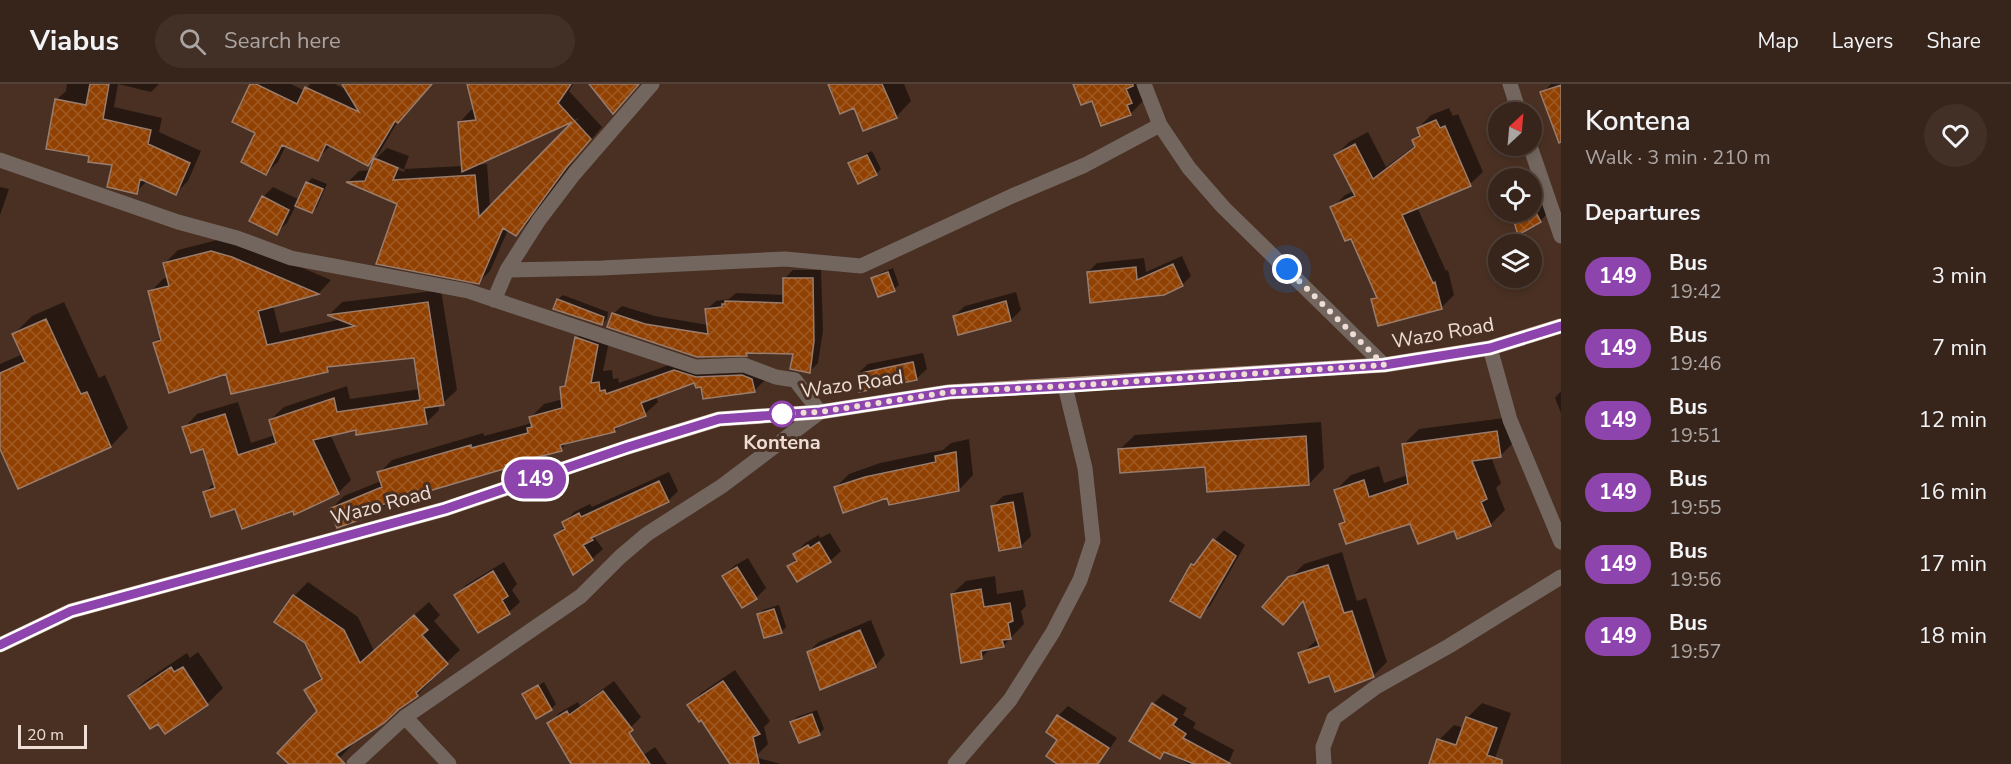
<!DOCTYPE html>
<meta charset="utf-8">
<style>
body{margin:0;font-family:"Nunito Sans",sans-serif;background:#423027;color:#f1f3f6;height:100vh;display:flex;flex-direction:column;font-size:22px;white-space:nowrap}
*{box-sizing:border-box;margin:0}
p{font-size:20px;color:#aaa4a2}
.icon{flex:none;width:33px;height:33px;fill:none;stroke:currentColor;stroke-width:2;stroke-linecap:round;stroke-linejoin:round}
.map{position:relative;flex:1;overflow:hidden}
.panel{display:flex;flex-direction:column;background:#37241a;width:450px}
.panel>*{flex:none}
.badge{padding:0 12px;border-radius:20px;font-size:21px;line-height:39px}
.needle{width:39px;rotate:26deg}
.fabs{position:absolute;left:1488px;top:18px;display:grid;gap:12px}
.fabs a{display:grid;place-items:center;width:54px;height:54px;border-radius:50%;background:#37241a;box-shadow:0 3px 9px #0003,0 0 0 2px #514139;font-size:30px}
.scale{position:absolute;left:18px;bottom:15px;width:69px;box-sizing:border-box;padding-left:6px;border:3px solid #eeddd5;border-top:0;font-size:16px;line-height:21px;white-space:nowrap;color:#eeddd5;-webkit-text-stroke:4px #493022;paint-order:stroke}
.you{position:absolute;width:30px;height:30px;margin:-15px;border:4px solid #fff;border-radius:50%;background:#1a73e8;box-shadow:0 0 0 9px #1a73e833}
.map>.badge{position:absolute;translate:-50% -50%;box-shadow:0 0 0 3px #fff}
h2{padding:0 24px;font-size:22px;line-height:54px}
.round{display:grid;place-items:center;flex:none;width:63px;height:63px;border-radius:32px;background:#423027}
.head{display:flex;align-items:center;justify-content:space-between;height:102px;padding:0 24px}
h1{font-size:28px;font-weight:600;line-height:45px}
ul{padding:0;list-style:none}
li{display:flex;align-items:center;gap:18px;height:72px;padding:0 24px}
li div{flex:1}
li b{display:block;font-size:22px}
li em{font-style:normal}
li .badge{min-width:66px;font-weight:700;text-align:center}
header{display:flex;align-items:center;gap:36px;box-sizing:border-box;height:84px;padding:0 30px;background:#37241a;border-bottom:2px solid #514139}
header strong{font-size:28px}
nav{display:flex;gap:33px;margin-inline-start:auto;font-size:21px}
.search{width:420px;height:54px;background:#423027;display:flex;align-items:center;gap:15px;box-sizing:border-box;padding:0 21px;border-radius:33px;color:#aaa4a2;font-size:22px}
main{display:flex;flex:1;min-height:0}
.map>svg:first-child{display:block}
.shadow{fill:#0007;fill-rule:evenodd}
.building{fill:url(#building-cross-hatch);stroke:#997c6c;stroke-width:1.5}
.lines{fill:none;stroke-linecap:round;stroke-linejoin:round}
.minor{stroke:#73665f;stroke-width:15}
.major{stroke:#ae9487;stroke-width:15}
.line-casing{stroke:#fff;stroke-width:14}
.line{stroke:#8e44ad;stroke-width:9}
.walk{stroke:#eeddd5;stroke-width:6;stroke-dasharray:0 10.8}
.stop-dot{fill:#fff;stroke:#8e44ad;stroke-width:3}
.labels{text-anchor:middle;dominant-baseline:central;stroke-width:6;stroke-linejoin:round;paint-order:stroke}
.street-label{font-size:20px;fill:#eeddd5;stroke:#493022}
.stop-label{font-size:20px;font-weight:bold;fill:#eeddd5;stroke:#493022}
</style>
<header>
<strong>Viabus</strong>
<div class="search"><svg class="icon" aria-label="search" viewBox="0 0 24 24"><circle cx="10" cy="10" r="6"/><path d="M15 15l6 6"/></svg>Search here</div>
<nav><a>Map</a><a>Layers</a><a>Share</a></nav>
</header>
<main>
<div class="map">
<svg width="1561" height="680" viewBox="0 0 1561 680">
<defs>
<pattern id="building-cross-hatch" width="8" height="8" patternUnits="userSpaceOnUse" patternTransform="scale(1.5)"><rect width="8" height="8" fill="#904000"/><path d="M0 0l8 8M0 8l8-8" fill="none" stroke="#a05b24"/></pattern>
</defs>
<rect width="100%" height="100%" fill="#493022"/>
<path class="shadow" d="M67,0H159L151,8L118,0L114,23L162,34L159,48L201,67L188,97L176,109L148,96L136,108L113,80L90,71L56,16L66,7Z
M252,0H291L305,7L310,0H335L347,6L344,0H432L398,37L378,71V69L367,80L331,61L317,75L286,61L278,78L266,89L257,48Z
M469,0H573L569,7L602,43L578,71L528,139L516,150L508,146L490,187L478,199L399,119L348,98L359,87L371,86L376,74L387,64L409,72L404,85L463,82L460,38L471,26H475ZM579,34L490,124L487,80L474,81ZM379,75L405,86L404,88L379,78Z
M832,0H904L911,17L896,33L855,22Z
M1075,0H1145V15L1130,30L1093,15Z
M1551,0H1561V42L1542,9Z
M1449,24L1453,32L1458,30L1483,88L1470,100L1417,123L1446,187L1448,186L1454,211L1441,224L1373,216L1377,211L1352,153L1332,124L1345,111L1354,107L1336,71L1349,58L1368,48L1386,83L1416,61L1414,56L1421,49L1418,44L1431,31Z
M872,67L881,85L876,90L850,80L855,75Z
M312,94L327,100L317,123L312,128L296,121L287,139L276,149L263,113L273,103L300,116L307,99Z
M1535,97L1550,127L1540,137L1519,149L1513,128H1532V99Z
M0,103L9,105L0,131Z
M225,154L246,160L331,196L319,209L273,221L280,249L342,235L330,230L342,218L441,206L457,306L443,319L439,320V326L426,339L357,345L330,350L351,396L338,409L293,425L236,423L204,409L215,398L204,364L184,344L197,330L238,318L251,359L275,351L270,336L284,323L347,302L350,315L420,305L415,273L332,281L327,286L228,289L154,259L161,253L150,208L163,195L169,193L165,179L178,166Z
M1182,172L1191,192L1182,201L1163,209L1088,188L1097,179L1144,174L1146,188Z
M893,184L899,201L894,205L873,195L878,190Z
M793,186H821L823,247L818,279L809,288L794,269L749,267L746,270L698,272L613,230L622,222L655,232L708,241L707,225L716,217L729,215L736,209L784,211V195Z
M1016,208L1021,226L1011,236L954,232L965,222Z
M563,211L608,228L607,235L602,240L555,224L558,215Z
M64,218L99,294L105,291L128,344L111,362H0V280L23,270L14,250L32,232Z
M589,241L611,248L603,287L612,286L613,295L618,294L619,299L688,274L768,293L755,306L705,313L703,301L695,297L656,312L658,318L645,330L622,339L615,347L568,358L561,365L511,378L506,383L390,417L380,427L331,425L344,412L381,397L379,389L392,376L483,349L484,352L532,339L531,333L544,320L563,315L562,303L567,297L577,254Z
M923,269L927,285L916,295L857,290L868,280Z
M1561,307V329L1555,314Z
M1512,333L1515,357L1500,372L1491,373L1501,399L1496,404L1505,426L1490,441L1455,445L1411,438L1341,440L1346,435L1336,406L1351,391L1379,382L1384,399L1408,391L1404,360L1419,345Z
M1321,338L1324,384L1309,400L1119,366L1135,351Z
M969,355L973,391L959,406L835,404L849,390L880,379L943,366L951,359Z
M669,388L678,407L668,417L598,449L594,453L603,465L592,475L555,451L565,442L564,438L574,428L590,420L592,423Z
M1023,408L1031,452L1021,462L993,422L1003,412Z
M1224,446L1245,461L1210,522L1199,532L1193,481Z
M830,449L841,467L830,477L797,496L789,483L797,474L795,470L805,459L819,451L820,454Z
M1342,468L1357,517L1366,514L1387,578L1374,591L1336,606L1330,590L1302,569L1318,555L1305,515L1283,539L1290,494L1304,480Z
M748,474L766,504L756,514L724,492L734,482Z
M504,478L517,500L512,506L520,518L509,528L478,547L456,511L466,501Z
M995,492L997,510L1023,506L1026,522L1021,527L1024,540L1003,562L991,564L981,574L952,510L966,497Z
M308,498L358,533L374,567L429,518L440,531L434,537L460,566L429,595L431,597L417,611L351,658L353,660L334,680H291L319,627L306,607L322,592L294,512Z
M779,521L786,543L781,548L758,531L763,526Z
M871,536L885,571L875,582L808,568L819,558Z
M198,568L223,604L207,620L165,648L159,638L130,612L145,597L187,569L190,574Z
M735,586L770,637L764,643L768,660L755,673L781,680H732L730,673L689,621L701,609Z
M614,597L641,633L631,643L549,640L559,629L578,618L580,622Z
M544,598L556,620L551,625L524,611Z
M1163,610L1187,624L1183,631L1196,639L1193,644L1234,666L1228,680H1188L1166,667L1160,673L1153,620Z
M1482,619L1511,629L1493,680H1430L1439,656L1454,641L1464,644L1467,634Z
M1068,622L1117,654L1099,680H1055L1059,655L1048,648L1058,632Z
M817,626L824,645L819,650L792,638L797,633Z
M655,663L667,680H630Z"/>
<path class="building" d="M90,0H109L103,35L151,46L148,60L190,79L176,111L140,95L137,110L107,103L112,81L88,78L89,72L46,65L55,15L86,21Z
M250,0H256L297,20L305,3L359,28L342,0H432L398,39L395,37L368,82L326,60L318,77L282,61L266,91L241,78L255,49L232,38Z
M467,0H571L558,19L591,55L566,84L516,152L503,144L479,200L376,180L397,120L346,98L365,97L374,74L398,84L393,96L475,91L479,133L572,38L462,88L458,38L476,36Z
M589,0H639L613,30Z
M828,0H882L897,34L863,47L854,24L840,30Z
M1073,0H1133V2L1126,5L1132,19L1127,21L1131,31L1101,42L1092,17L1081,21Z
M1561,1V58L1559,59L1540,8Z
M1436,36L1440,44L1445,42L1471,102L1402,131L1433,199L1435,198L1442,225L1378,242L1371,215L1377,214L1351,155L1345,157L1330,123L1355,112L1334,71L1355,60L1373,95L1415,63L1412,56L1420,52L1417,44Z
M867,71L877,91L858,100L848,79Z
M306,98L323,105L312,129L295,122Z
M262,112L289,126L277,151L249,137Z
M1532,121L1541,138L1518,151L1511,128H1532Z
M211,167L232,173L319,210L258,227L267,261L355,242L327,231L428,218L444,321L424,324L427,340L356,351V346L313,356L339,410L294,431L293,427L242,445L235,425L211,433L203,408L215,404L203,365L191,369L182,343L225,330L238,371L276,359L269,336L334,314L337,328L420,316L414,274L327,283L328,288L231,310L226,290L169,309L153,259L161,256L148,207L169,202L163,179Z
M1173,180L1183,202L1164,211L1090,219L1087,188L1136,183L1137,196Z
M888,188L895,207L878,213L871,194Z
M783,194H813L814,257L810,289L790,285L793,270L746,269L747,272L697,273L607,243L612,229L645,240L708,250L705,225L722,223V220H725V217L783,219Z
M557,215L604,233L602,241L553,225Z
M1006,217L1011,237L958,251L953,232Z
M46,235L77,302L81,310L87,308L111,363L18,405L0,365V289L25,278L12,250Z
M575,253L598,261L591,299L599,298L600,307L605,306L606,310L674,286L696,293L742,291L752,295L755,308L703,315L701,303L696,304L694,299L641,319L646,332L614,344L615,348L560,361L562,367L505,381L507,384L378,422L381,428L337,444L329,425L382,403L377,388L471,361V364L528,349L527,344L532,343L529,333L562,324L560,303L565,302Z
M913,278L917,296L859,308L856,290Z
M1497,347L1501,373L1472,377L1487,415L1481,418L1491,442L1457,455L1454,447L1418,460L1410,440L1346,460L1339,440L1345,438L1334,406L1364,396L1369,413L1408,400L1402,360Z
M1306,352L1309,401L1207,408L1205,383L1120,389L1118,365Z
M956,368L959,407L889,421L887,414L843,429L834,403L865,393L936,378L935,372Z
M659,397L669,418L591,454L593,456L583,461L593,476L573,491L554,451L565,445L562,438L579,429L581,433Z
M1013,418L1021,463L999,467L991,422Z
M1213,455L1236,472L1200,534L1170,517L1191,480L1194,481Z
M819,458L831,478L797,498L787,482L797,477L793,470L808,461L810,464Z
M1328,481L1344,529L1352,527L1374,593L1335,608L1329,592L1309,599L1298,569L1319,562L1303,517L1283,541L1262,523L1288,493Z
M737,483L757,515L742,524L722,492Z
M493,487L508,512L502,516L510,530L478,549L454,511Z
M981,505L984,523L1010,519L1013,537L1008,539L1011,555L1002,556L1004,563L981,567L982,575L961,579L951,510Z
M293,511L344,546L360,579L414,531L428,546L422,551L448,580L416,609L418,612L399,625L384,639L336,670L345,680H289L277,669L317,627L304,606L322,595L305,559L274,538Z
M774,525L782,549L764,554L757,530Z
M860,546L876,583L820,606L807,568Z
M171,583L174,588L183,583L208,621L165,650L158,640L150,645L128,612Z
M723,597L760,650L753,653L759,680H730L701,636L699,638L687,621Z
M538,601L552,626L536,635L522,610Z
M603,607L633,646L629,649L650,680H571L547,639L567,627L569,631Z
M1152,619L1177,635L1173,641L1186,650L1183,654L1231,680H1194L1164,668L1160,675L1129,657Z
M812,630L820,651L799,659L790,638Z
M1057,631L1109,664L1098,680H1057L1046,672L1057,656L1046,648Z
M1466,633L1497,644L1487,671L1502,676V680H1429L1437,655L1456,661Z"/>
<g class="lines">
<path class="minor" d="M1144,0L1160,41L1189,84L1223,123L1384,281
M1510,0L1519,28
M1530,62L1561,152
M0,76L178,138L237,154L291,174L468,207L696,283L744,281L776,293L795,296L820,328L722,402L647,450L620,473L581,512L405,633L354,680
M507,186L602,184L785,175L861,182L1012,112L1085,81L1160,41
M494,216L507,186L539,136L574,90L652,0
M1490,264L1510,336L1561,458
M405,633L449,680
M955,680L1010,616L1053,548L1080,496L1093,457L1085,384L1065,302
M1324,680L1323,663L1334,634L1376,603L1449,562L1561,493"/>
<path class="major" d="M0,561L71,527L445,425L628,363L719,335L820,328L949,308L1384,281L1490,264L1561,242"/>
</g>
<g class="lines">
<defs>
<path id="line" d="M0,561L71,527L445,425L628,363L719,335L820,328L949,308L1065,302L1384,281L1490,264L1561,242"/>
</defs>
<use href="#line" class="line-casing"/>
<use href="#line" class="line"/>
<path class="walk" d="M782,330L820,328L949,308L1065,302L1384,281L1287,185"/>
</g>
<circle class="stop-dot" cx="782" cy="330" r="12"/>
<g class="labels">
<g class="street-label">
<text transform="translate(1443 249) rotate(-10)">Wazo Road</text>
<text transform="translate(852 300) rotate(-8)">Wazo Road</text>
<text transform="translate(381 421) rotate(-15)">Wazo Road</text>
</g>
<g class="stop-label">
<text x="782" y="358">Kontena</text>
</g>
</g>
</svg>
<div class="fabs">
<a><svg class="needle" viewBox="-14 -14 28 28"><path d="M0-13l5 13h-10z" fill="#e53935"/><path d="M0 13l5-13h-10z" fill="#aaa4a2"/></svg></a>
<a><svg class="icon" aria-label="locate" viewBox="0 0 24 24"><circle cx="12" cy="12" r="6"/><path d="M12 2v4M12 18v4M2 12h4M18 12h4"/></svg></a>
<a><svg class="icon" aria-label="layers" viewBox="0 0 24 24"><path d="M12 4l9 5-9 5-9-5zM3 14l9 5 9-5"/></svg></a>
</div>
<div class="scale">20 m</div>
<div class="you" style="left:1287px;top:185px"></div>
<b class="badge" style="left:535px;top:395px;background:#8e44ad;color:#fff">149</b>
</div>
<section class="panel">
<div class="head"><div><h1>Kontena</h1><p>Walk · 3 min · 210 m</p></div><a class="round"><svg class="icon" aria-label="heart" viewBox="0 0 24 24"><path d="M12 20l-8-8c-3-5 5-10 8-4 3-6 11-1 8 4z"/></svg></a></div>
<h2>Departures</h2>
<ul>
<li><span class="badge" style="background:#8e44ad;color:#fff">149</span><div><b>Bus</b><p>19:42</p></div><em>3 min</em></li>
<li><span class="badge" style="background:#8e44ad;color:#fff">149</span><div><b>Bus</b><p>19:46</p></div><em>7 min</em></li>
<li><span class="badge" style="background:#8e44ad;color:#fff">149</span><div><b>Bus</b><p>19:51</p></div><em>12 min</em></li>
<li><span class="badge" style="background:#8e44ad;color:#fff">149</span><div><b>Bus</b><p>19:55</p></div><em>16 min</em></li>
<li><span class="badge" style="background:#8e44ad;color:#fff">149</span><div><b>Bus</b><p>19:56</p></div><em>17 min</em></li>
<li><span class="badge" style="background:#8e44ad;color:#fff">149</span><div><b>Bus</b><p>19:57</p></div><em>18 min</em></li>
</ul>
</section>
</main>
